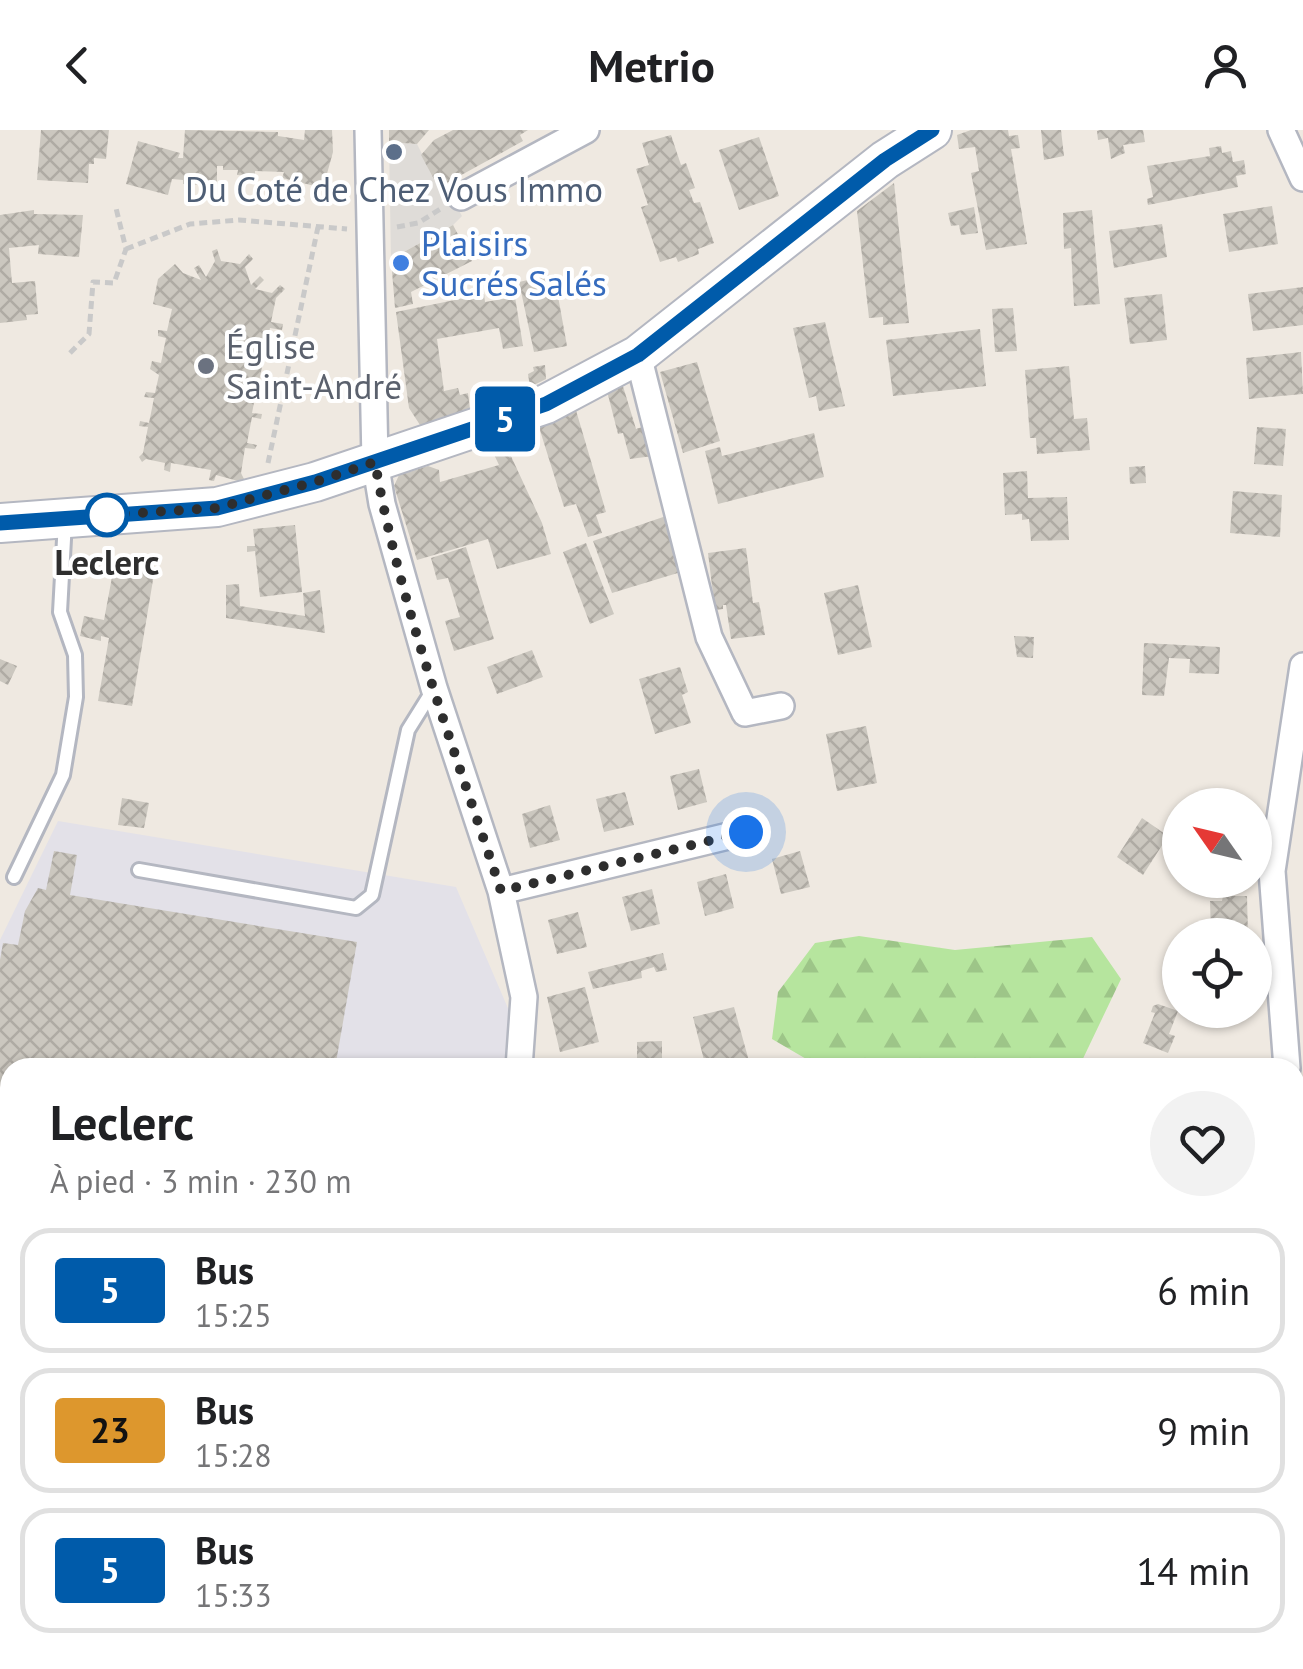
<!DOCTYPE html>
<html lang="fr">
<meta charset="utf-8">
<style>
body{margin:0;font-family:"PT Sans",sans-serif;background:#f2f2f2;color:#202124;height:100vh;display:flex;flex-direction:column;font-size:38px;white-space:nowrap}
*{box-sizing:border-box;margin:0}
p{font-size:32px;color:#757577}
.icon{flex:none;width:55px;height:55px;fill:none;stroke:currentColor;stroke-width:2;stroke-linecap:round;stroke-linejoin:round}
.map{position:relative;flex:1;overflow:hidden}
.drawer{position:absolute;left:0px;top:928px;width:1305px;height:612px;display:flex;flex-direction:column;background:#fff;border-radius:30px 30px 0 0;box-shadow:0 2px 8px #0004}
.drawer>*{flex:none}
.badge{padding:0 20px;border-radius:8px;font-size:35px;line-height:65px}
.needle{width:65px;rotate:304deg}
.controls{position:absolute;left:1162px;top:658px;display:grid;gap:20px}
.controls a{display:grid;place-items:center;width:110px;height:110px;border-radius:50%;background:#fff;box-shadow:0 2px 8px #0004;font-size:50px}
.you{position:absolute;width:50px;height:50px;margin:-25px;border:8px solid #fff;border-radius:50%;background:#1a73e8;box-shadow:0 0 0 15px #1a73e833}
.map>.badge{position:absolute;translate:-50% -50%;box-shadow:0 0 0 5px #fff}
.round{display:grid;place-items:center;flex:none;width:105px;height:105px;border-radius:52px;background:#f2f2f2}
.headline{display:flex;align-items:center;justify-content:space-between;height:170px;padding:0 50px}
h1{font-size:48px;font-weight:600;line-height:75px}
ul{padding:0;list-style:none}
li{display:flex;align-items:center;gap:30px;height:125px;margin:0 20px 15px;padding:0 30px;border:5px solid #e0e0e0;border-radius:30px}
li div{flex:1}
li b{display:block;font-size:38px}
li em{font-style:normal}
li .badge{min-width:110px;font-weight:700;text-align:center}
header{display:flex;justify-content:space-between;align-items:center;height:130px;padding:0 50px;background:#fff;font-size:45px;font-weight:600}
.map>svg:first-child{display:block}
.industrial{fill:#e3e1e8}
.forest{fill:url(#forest-firs)}
.plaza{fill:#dfdcd8}
.water{fill:url(#water-rules)}
.building{fill:url(#building-cross-hatch)}
.lines{fill:none;stroke-linecap:round;stroke-linejoin:round}
.lane-casing{stroke:#b4b7c1;stroke-width:18}
.street-casing{stroke:#b4b7c1;stroke-width:30}
.secondary-casing{stroke:#b4b7c1;stroke-width:42}
.path{stroke:#c9c9c9;stroke-width:5;stroke-dasharray:8 5;stroke-linecap:butt}
.lane{stroke:#fff;stroke-width:12}
.street{stroke:#fff;stroke-width:25}
.secondary{stroke:#fff;stroke-width:38}
.line-casing{stroke:#fff;stroke-width:22}
.line{stroke:#005baa;stroke-width:15}
.walk{stroke:#2e2e2e;stroke-width:10;stroke-dasharray:0 18}
.service-dot{fill:#5c6f8a;stroke:#fff;stroke-width:4}
.shop-dot{fill:#3f7fe0;stroke:#fff;stroke-width:4}
.worship-dot{fill:#6b7280;stroke:#fff;stroke-width:4}
.stop-dot{fill:#fff;stroke:#005baa;stroke-width:5}
.labels{text-anchor:middle;dominant-baseline:central;stroke-width:8;stroke-linejoin:round;paint-order:stroke}
.service-label{font-size:35px;fill:#4e5e75;stroke:#fff}
.shop-label{font-size:35px;fill:#366cbe;stroke:#fff;text-anchor:start}
.worship-label{font-size:35px;fill:#5b616d;stroke:#fff;text-anchor:start}
.stop-label{font-size:35px;font-weight:bold;fill:#2e2e2e;stroke:#fff}
</style>
<header><svg class="icon" aria-label="back" viewBox="0 0 24 24"><path d="M15 5l-7 7 7 7"/></svg>Metrio<svg class="icon" aria-label="person" viewBox="0 0 24 24"><circle cx="12" cy="8" r="4"/><path d="M4 21q1-7 8-7t8 7"/></svg></header>
<div class="map">
<svg width="1303" height="1539" viewBox="0 0 1303 1539">
<defs>
<pattern id="forest-firs" width="22" height="20" patternUnits="userSpaceOnUse" patternTransform="scale(2.5)"><rect width="22" height="20" fill="#b6e59e"/><path d="M5 1l3.5 6h-7zM16 11l3.5 6h-7z" fill="#9dc588"/></pattern>
<pattern id="water-rules" width="6" height="5" patternUnits="userSpaceOnUse" patternTransform="scale(2.5)"><rect width="6" height="5" fill="#75cff0"/><path d="M0 2.5h6" fill="none" stroke="#66b2ce"/></pattern>
<pattern id="building-cross-hatch" width="8" height="8" patternUnits="userSpaceOnUse" patternTransform="scale(2.5)"><rect width="8" height="8" fill="#cbc7bf"/><path d="M0 0l8 8M0 8l8-8" fill="none" stroke="#afaba4"/></pattern>
</defs>
<rect width="100%" height="100%" fill="#efe9e1"/>
<path class="industrial" d="M58,691L456,757L516,897L515,937L10,938V1530H1114L1112,1539H0V810Z"/>
<path class="forest" d="M859,806L955,820L1092,807L1121,849L1079,937H820L772,909L778,862L815,813Z
M1295,1054L1303,1056V1539H1244L1242,1530H1295Z"/>
<path class="plaza" d="M389,12L417,14L435,50L440,47L462,86L453,95L391,129Z"/>
<path class="water" d="M1303,1076V1403L1295,1378V1084Z"/>
<path class="building" d="M41,0H109L106,29L94,28V34H89L88,53L37,50Z
M185,0L278,2V6L304,10L305,0H332L333,22L323,58L282,48L284,42L255,41V46L237,45L238,40H223V36H217V55L183,54V50L172,49L168,65L126,54L138,11L180,23L178,28H183Z
M389,0H429L417,14L389,12Z
M453,0H528L520,5L523,11L445,54L440,47L435,51L421,25L434,10Z
M971,0H1008L1009,6L1018,5L1020,18L1011,19L1027,114L986,120L971,43L979,41L975,17L959,19L957,5Z
M1041,0H1061L1064,26L1044,30Z
M1100,0H1143L1145,12L1123,15L1125,23L1111,29L1108,8L1098,10L1097,1Z
M671,5L681,35L686,33L695,58L689,60L694,73L700,72L714,113L698,119L699,124L678,132L676,127L660,132L641,77L648,75L636,39L649,35L642,13Z
M759,7L779,66L739,80L719,20Z
M1221,16L1222,23L1231,21L1233,32L1244,30L1246,44L1236,46L1238,57L1148,75L1147,69L1153,67L1147,36L1210,26L1209,18Z
M894,53L909,193L883,195V187L869,188L857,81Z
M1272,76L1278,114L1229,122L1223,84Z
M974,77L978,103L961,105L959,95L951,96L948,83Z
M34,80V84L83,85L79,127L38,124L39,115L9,118L12,153L35,151L38,184L26,185L27,190L0,193V85Z
M1092,80L1100,174L1074,176L1071,118L1064,119L1063,83Z
M1162,94L1167,127L1114,138L1109,101Z
M453,95L472,131L411,162L413,174L395,178L391,129Z
M217,119L221,131L240,134L249,124L253,129L245,137L251,155L260,146L264,150L255,159L272,163L280,155L285,159L276,168L271,192L283,194L282,200L270,198L265,222L277,224L276,230L264,228L259,251L270,254L269,259L257,257L252,283L262,284L261,289L252,287L247,313L257,315L255,319L245,318L241,343L244,349L238,351L216,345L214,351L209,350L211,340L171,333L170,342L164,340L165,333L146,329L142,332L139,327L143,323L148,297L139,296L140,291L149,293L154,268L144,267L146,262L155,263L159,245L150,239L152,231L161,233L166,208L158,206V200L167,201L172,179L153,174L158,149L175,134L183,143L201,150L194,138L199,135L206,147L215,131L212,121Z
M554,144L567,216L534,222L519,152Z
M1303,157V195L1253,201L1248,164Z
M484,164L485,172L515,167L523,216L503,219L499,198L437,209L444,261L458,258L460,265L468,263L470,280L420,295L409,278L396,182Z
M1162,164L1167,210L1130,214L1124,168Z
M1013,178L1017,221L995,222L992,179Z
M825,192L845,276L819,281L816,266L809,268L793,198Z
M980,199L986,256L893,266L886,210Z
M1301,222L1303,264L1249,269L1246,228Z
M697,232L720,311L683,323L660,242Z
M545,235L546,249L530,257L528,244L534,241L533,237Z
M1069,236L1074,289L1087,288L1090,320L1037,324L1036,308H1030L1025,240Z
M622,253L636,299L645,296L653,326L630,329L623,303L618,304L607,261Z
M575,277L606,382L596,385L602,403L588,407L576,374L564,377L538,294Z
M1257,297L1286,299L1283,336L1254,334Z
M814,303L824,347L718,374L705,321L720,317L722,326Z
M504,311L542,393L551,424L497,439L488,409L417,430L394,356L399,345L428,336L439,340L440,352L499,335L490,316Z
M1145,336L1146,353L1130,354L1129,337Z
M1027,341L1028,368L1067,367L1069,410L1031,411L1029,389L1022,390V384L1005,385L1003,343Z
M1233,361L1282,365L1280,407L1230,403Z
M669,385L681,442L612,463L593,411Z
M295,395L302,462L260,467L255,421L247,422V416H255L253,399Z
M586,413L614,484L590,494L563,422Z
M466,417L494,509L454,521L445,491L460,487L448,448L437,450L431,428Z
M746,418L753,473L759,472L765,505L731,509L726,475H723V479L715,480L708,423Z
M115,431L155,438L132,576L98,571L109,508L101,506V511L80,506L84,486L104,490Z
M239,454L240,476L305,486L303,463L320,460L325,503L226,488V455Z
M858,455L872,517L838,525L824,463Z
M1014,506L1034,507L1033,528L1017,527Z
M1144,513L1220,517L1219,544L1189,543L1190,529L1169,528L1164,566L1142,565Z
M532,520L543,547L497,564L487,537Z
M0,529L17,536L8,555L0,551Z
M680,537L688,562L682,565L691,593L655,604L639,549Z
M866,596L877,653L837,661L826,604Z
M699,639L707,672L678,680L670,646Z
M625,662L634,695L604,702L596,669Z
M122,668L149,673L144,698L118,695Z
M550,675L560,710L530,718L522,684Z
M1142,688L1168,706L1143,745L1117,727Z
M54,721L77,725L70,765L357,812L335,938H10V1194L0,1192V830L3,813L18,815L25,781L38,758L46,760Z
M800,721L810,757L781,764L772,729Z
M726,744L734,778L705,786L697,752Z
M652,759L660,794L631,801L622,767Z
M1223,766H1247L1248,805H1211L1210,771H1222Z
M578,782L587,817L557,824L548,790Z
M663,823L667,840L656,842L654,837L641,841L642,848L593,859L588,842Z
M585,857L599,912L560,922L547,867Z
M1158,874L1178,881L1169,904L1175,906L1168,923L1143,913L1155,883L1151,882L1153,876Z
M734,877L749,931L725,938H706L693,887Z
M662,911V937L637,938V912Z
M1215,929H1251L1250,938H1215Z
M0,1290L10,1291V1530H235L234,1539H0Z
M656,1530H1001L1000,1539H655Z"/>
<g class="lines">
<defs>
<path id="lane" d="M139,740L356,778L372,765L408,600L433,560
M14,747L63,645L76,567L75,525L60,482L65,391
M0,1254L10,1256
M253,1539L254,1530"/>
<path id="street" d="M368,0L375,331L382,374L434,558L501,761L524,867L519,938
M1281,0L1303,48
M461,67L586,0
M638,225L709,507L745,583L781,576
M501,761L745,702
M1287,938L1272,741L1303,536
M1295,988L1303,991
M519,1530L521,1539"/>
<path id="secondary" d="M0,393L217,377L315,352L546,274L638,225L885,30L932,0"/>
</defs>
<use href="#lane" class="lane-casing"/>
<use href="#street" class="street-casing"/>
<use href="#secondary" class="secondary-casing"/>
<path class="path" d="M397,97L418,93L442,78
M126,119L190,94L239,90L347,99
M70,223L89,204L93,152L114,153L126,119L116,78
M268,333L318,97
M1295,1066L1303,1061
M1295,1386L1303,1410
M1295,1438L1303,1457
M363,1530L368,1539
M381,1530L384,1539"/>
<use href="#lane" class="lane"/>
<use href="#street" class="street"/>
<use href="#secondary" class="secondary"/>
</g>
<g class="lines">
<defs>
<path id="line" d="M0,393L217,378L315,352L546,274L638,225L885,30L932,0"/>
</defs>
<use href="#line" class="line-casing"/>
<use href="#line" class="line"/>
<path class="walk" d="M107,385L217,378L315,352L375,332C399,474 456,624 501,761L746,702"/>
</g>
<circle class="service-dot" cx="394" cy="22" r="10"/>
<circle class="shop-dot" cx="401" cy="133" r="10"/>
<circle class="worship-dot" cx="206" cy="236" r="10"/>
<circle class="stop-dot" cx="107" cy="385" r="20"/>
<g class="labels">
<g class="service-label">
<text x="394" y="59">Du Coté de Chez Vous Immo</text>
</g>
<g class="shop-label">
<text x="421" y="113">Plaisirs<tspan x="421" dy="40">Sucrés Salés</tspan></text>
</g>
<g class="worship-label">
<text x="226" y="216">Église<tspan x="226" dy="40">Saint-André</tspan></text>
</g>
<g class="stop-label">
<text x="107" y="432">Leclerc</text>
</g>
</g>
</svg>
<div class="controls">
<a><svg class="needle" viewBox="-14 -14 28 28"><path d="M0-13l5 13h-10z" fill="#e53935"/><path d="M0 13l5-13h-10z" fill="#757577"/></svg></a>
<a><svg class="icon" aria-label="locate" viewBox="0 0 24 24"><circle cx="12" cy="12" r="6"/><path d="M12 2v4M12 18v4M2 12h4M18 12h4"/></svg></a>
</div>
<div class="you" style="left:746px;top:702px"></div>
<b class="badge" style="left:505px;top:289px;background:#005baa;color:#fff">5</b>
<section class="drawer">
<div class="headline"><div><h1>Leclerc</h1><p>À pied · 3 min · 230 m</p></div><a class="round"><svg class="icon" aria-label="heart" viewBox="0 0 24 24"><path d="M12 20l-8-8c-3-5 5-10 8-4 3-6 11-1 8 4z"/></svg></a></div>
<ul>
<li><span class="badge" style="background:#005baa;color:#fff">5</span><div><b>Bus</b><p>15:25</p></div><em>6 min</em></li>
<li><span class="badge" style="background:#dd972d;color:#111">23</span><div><b>Bus</b><p>15:28</p></div><em>9 min</em></li>
<li><span class="badge" style="background:#005baa;color:#fff">5</span><div><b>Bus</b><p>15:33</p></div><em>14 min</em></li>
</ul>
</section>
</div>
